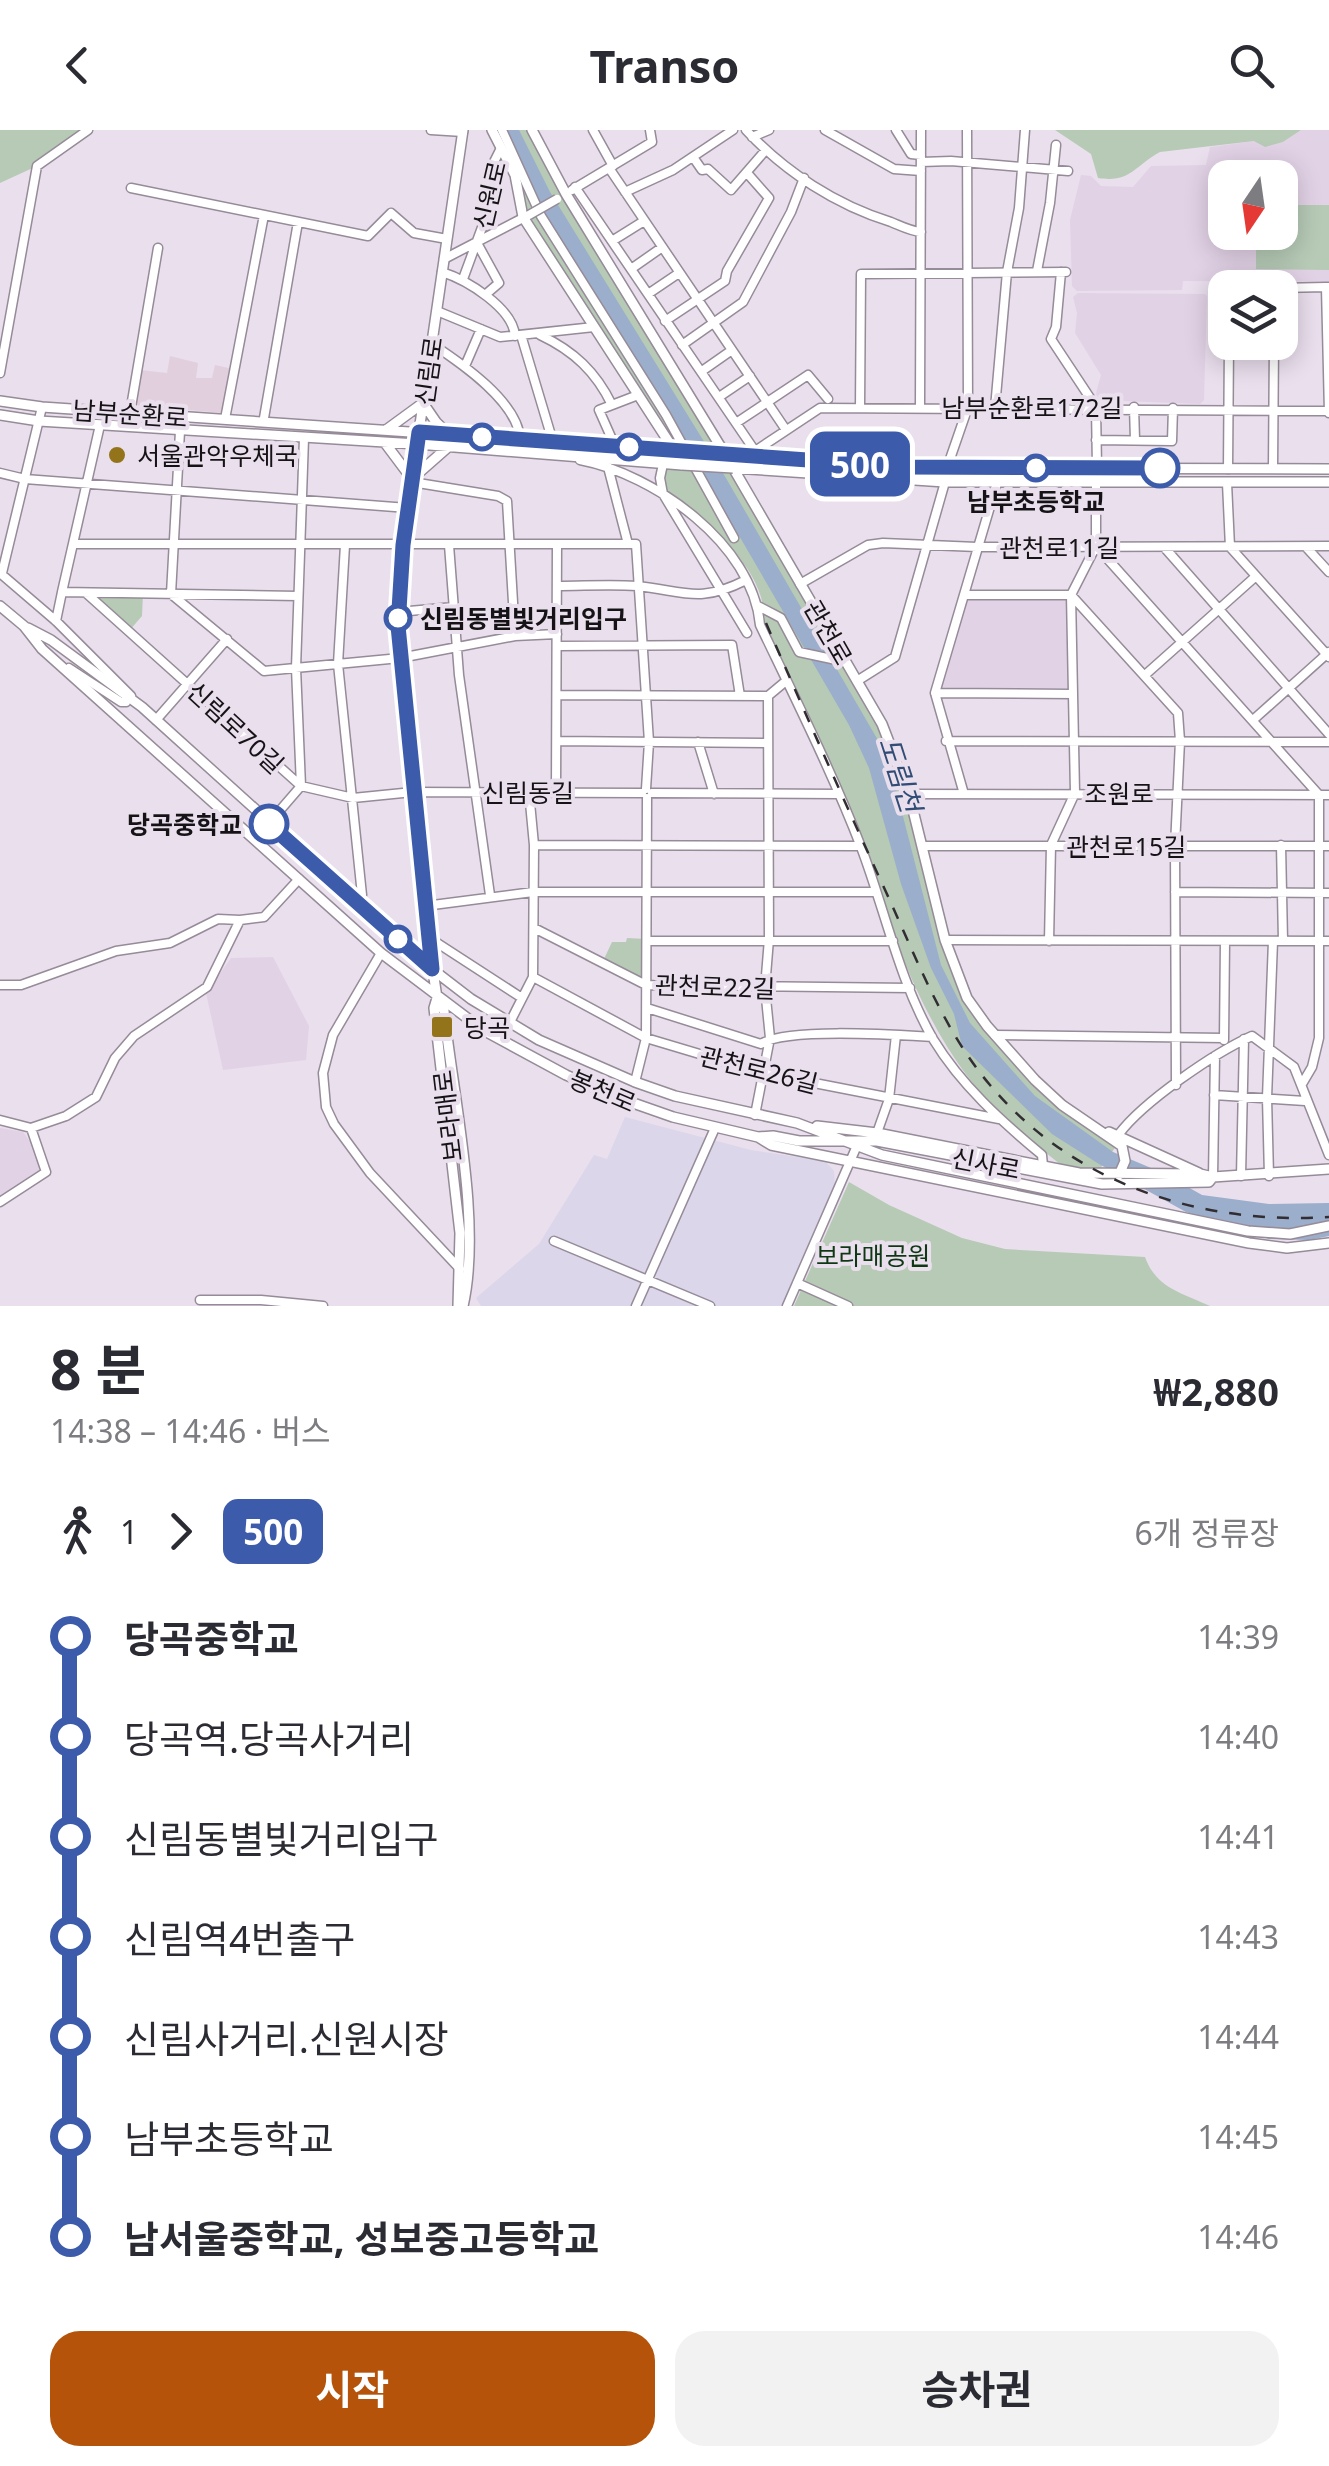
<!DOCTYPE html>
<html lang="ko">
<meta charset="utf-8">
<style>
body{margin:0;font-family:"Noto Sans","Noto Sans KR",sans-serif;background:#f2f2f3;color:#2b2b33;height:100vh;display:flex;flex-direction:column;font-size:38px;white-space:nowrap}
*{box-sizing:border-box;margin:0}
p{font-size:32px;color:#7c7c81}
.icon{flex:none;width:55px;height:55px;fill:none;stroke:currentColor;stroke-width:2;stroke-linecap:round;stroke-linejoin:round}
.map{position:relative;height:1176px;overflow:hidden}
.panel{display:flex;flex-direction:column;background:#fff;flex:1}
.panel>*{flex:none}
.badge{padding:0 20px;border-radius:15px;font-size:35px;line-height:65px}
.needle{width:65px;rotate:193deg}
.controls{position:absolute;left:1208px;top:30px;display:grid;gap:20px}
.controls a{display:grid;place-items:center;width:90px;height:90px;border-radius:20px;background:#fff;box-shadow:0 5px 25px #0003;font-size:50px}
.map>.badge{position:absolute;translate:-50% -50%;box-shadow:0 0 0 5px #fff}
.legs{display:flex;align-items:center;gap:15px;height:110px;padding:0 50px;font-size:32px}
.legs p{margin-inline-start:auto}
.overview{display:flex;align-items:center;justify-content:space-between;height:170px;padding:0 50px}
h1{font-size:55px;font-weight:700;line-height:75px}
.button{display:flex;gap:20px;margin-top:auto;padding:20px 50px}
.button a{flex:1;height:115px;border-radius:30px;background:#b45309;color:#fff;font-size:40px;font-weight:700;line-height:115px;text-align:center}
.button a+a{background:#f2f2f3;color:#2b2b33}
ul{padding:0 50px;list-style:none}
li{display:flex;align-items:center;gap:35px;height:100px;font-size:38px}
li i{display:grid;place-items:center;width:15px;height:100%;margin:0 12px;background:currentColor}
li i::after{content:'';width:25px;height:25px;margin:-12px;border:8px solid;border-radius:50%;background:#fff}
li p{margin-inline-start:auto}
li:first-child i{background:linear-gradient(#0000 50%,currentColor 0)}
li:last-child i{background:linear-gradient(currentColor 50%,#0000 0)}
header{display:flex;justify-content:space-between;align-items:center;height:130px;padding:0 50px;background:#fff;font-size:45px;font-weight:700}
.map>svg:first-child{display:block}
.commercial{fill:#dcd6eb}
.built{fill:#e2d2e6;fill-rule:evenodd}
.medical{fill:#e2cfde}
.green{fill:#b6cab6}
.water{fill:#9baecb}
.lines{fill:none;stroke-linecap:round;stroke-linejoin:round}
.minor-casing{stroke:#968b98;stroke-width:11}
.major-casing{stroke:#968b98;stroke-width:12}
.minor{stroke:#fff;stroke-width:8}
.major{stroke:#fff;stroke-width:9}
.rail{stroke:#312d32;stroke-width:2.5;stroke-dasharray:12 12;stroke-linecap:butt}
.minor-bridge-casing{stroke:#968b98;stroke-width:11;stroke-linecap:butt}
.major-bridge-casing{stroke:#968b98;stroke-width:12;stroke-linecap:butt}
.minor-bridge{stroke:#fff;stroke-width:8}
.major-bridge{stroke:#fff;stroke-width:9}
.line-1-casing{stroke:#fff;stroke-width:22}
.line-1{stroke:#3d5bab;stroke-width:15}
.stop-1-dot{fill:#fff;stroke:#3d5bab;stroke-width:5}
.poi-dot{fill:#94741b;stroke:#eadfed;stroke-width:4}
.labels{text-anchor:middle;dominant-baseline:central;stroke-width:8;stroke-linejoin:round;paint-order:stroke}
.street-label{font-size:25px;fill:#161317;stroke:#eadfed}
.poi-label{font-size:25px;fill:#161317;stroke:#eadfed;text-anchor:start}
.stop-label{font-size:25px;font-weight:bold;fill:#161317;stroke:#eadfed}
.park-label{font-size:25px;fill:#0e3713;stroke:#eadfed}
.water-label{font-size:28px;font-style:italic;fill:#314c75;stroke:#eadfed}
</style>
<header><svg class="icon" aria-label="back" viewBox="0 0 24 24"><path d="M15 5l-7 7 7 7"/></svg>Transo<svg class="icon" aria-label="search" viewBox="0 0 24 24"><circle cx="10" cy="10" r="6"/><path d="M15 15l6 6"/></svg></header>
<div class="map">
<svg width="1329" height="1176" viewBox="0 0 1329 1176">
<rect width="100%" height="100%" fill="#eadfed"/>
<path class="commercial" d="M625,987L751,1020L825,1031L834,1041L835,1056L783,1176H481L476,1168L539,1114L594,1025L607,1029Z"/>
<path class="built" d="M1301,0H1329V152L1183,151L1182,160L1077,161L1072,156L1070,90L1081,45L1091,46L1101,56L1133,57L1151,36L1206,35L1210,17L1254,11L1283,12ZM1225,48H1280V102H1225Z
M1078,163L1205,164L1207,166L1204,270L1200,274L1098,270L1096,263L1101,245L1075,203L1077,183L1073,167Z
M964,465H1071L1073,558H936Z
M273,827L309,896L306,930L223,940L206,863L231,828Z
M0,998L23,1002L34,1017L41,1040L0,1067Z"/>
<path class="medical" d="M170,226L198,233L196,248H212L215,235L233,239L223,283L135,275L140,240L167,243Z"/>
<path class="green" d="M0,0H88L37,36L0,53Z
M494,0H530L881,598L908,668L927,749L969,873L1060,975L1122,1008L1092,1050C1070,1045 1053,1028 1035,1014C920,927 893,794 844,666C822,607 790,551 764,494C769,441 706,389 665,363C661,345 666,334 675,318L529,92Z
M1055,0H1301L1283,12L1265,17L1254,11L1160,22C1134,36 1131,53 1098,48L1091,24Z
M1280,75H1329V140L1256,139V103L1280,102Z
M86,463H143L142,486L129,501Z
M627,808L646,809L645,852L604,829L612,812H626Z
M849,1052L889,1075L962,1108L1005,1119L1145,1127C1156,1158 1182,1163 1210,1176H794Z"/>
<path class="water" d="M501,0H519L550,62L716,331L879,612L895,655L941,835L970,893L1035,966L1113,1022L1163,1043L1202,1065L1269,1074L1329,1073V1106L1309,1110L1269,1109L1186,1082L1099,1034L1052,1004L962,916L954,884L931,838L901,754L869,638L849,595L741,409L542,84Z"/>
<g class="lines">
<defs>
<path id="minor" d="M431,0L463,2
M502,0L541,86L666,285L734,408
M593,0L613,36
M746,0C785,42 836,75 891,92C901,96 910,101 921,102
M825,0L894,39L921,41
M896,0L911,24L921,25
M752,7L769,0
M693,27L702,40L708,39L731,60L764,22
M921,32L951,31L1068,41
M609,38L786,300
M575,57L755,321
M131,58L368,106L391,83L414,103L447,109
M572,60L652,12L650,0
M625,62L673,40L733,0
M612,111L644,91
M477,113L499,153L485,165
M444,129L525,87
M631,139L661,118
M1037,141L1050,73L1056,15
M442,142C467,150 513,178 515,206
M1061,142L1056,197L1051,209L1096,277L1097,338
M463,149L491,73V38L501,18
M1329,157H1326L1329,283
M1233,158H1270
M1280,158L1326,157
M648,164L679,143
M437,181L500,207L594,197
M665,191L725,151L727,141L769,68L747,43
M521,205L553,312
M540,205C574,221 596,242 612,275L599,280L615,316
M432,214C461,233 518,272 520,309
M682,215L743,172L791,82L804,48
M465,236L481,199
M702,241L732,220
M0,243L37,36L88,0
M719,267L750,246
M612,275L638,265
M920,277L921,0
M1134,277L1135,310
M860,278L861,144L1066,142
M995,278L1007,142L1019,78L1025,0
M130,283L158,118
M264,288L298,92
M225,289L264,85
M736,293L808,245L828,269
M180,301L171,464L264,541L400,528L515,506L557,504
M1096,310L1172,311L1173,278
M755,326V321L820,278L1329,281
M950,329L968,277L967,0
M580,330C654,344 753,414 760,495C794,566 833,644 861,717C885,780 899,850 933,909C961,955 1001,991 1042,1025L1043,1036
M663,334L660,348L663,364L747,503
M608,337L628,414
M1273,338L1274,212
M1228,339L1229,212
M0,343L25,349L408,378
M412,352L498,366L507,371L515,506
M1096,352V416L1319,665V908L1312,937L1302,954
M1227,353L1230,417L1329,527
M75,414H636L649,612L646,659
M345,415L338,534L362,765L356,772
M449,415L459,545L490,765
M1164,417L1329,604
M1306,417L1329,442
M0,443L56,491L131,566
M2,443L42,277
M800,454L868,415L883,413L977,417L1329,416
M557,456C584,456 611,454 637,456C685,461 699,474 746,450
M62,462L100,295
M86,463L301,656L353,668L413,662L642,663
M964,465H1071L1178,583L1180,611L1175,716L1176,955
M758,476L781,488L799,522L846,532
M398,482L454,477
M56,491L62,462L298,466
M557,516L732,515L740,566
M69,538L121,572H126V564
M1145,545L1255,447
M857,551L895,527L945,352
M935,563L1073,564
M557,565L768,566L786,551
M156,590L227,509
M1253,590L1329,522
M557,611L768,613
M946,611L1329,612
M698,612L714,664
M556,661L557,414
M652,663L838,664
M909,664L1329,665
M964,664L935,563L997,353
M269,693L301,656L296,538L304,308
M534,715L860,716
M1281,715L1283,811
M922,716H1329
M1175,762L1329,763
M425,776L533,762H876
M534,798L646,855L910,858
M428,807L522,868
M945,810L1329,811
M648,811H893
M1049,811L1051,715L1075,663L1071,465L1096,416
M381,823L333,905L323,943L326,977L334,994L370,1043L460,1139
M533,847L646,908L763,943L999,989
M0,855H21L116,821L170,813L218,789L240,790
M647,878L761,914C786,897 898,905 932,907
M509,894L533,847L534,715L529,662
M995,905L1224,908
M1224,910L1225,811
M635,952L646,908L647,668
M1214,965L1305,971
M755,985L770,908L765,858L769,809L768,566
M0,990L31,998L66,986L96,967L115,928L134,906L207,857L240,790L264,787L299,749
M877,1003L889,969L896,905
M1119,1004C1143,972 1214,923 1252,906L1294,937L1329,1025
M1241,1046L1244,909
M1269,1046L1267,968L1273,811
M1213,1047L1215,926
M0,1072L46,1042L31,998
M554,1111L710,1176
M797,1153L848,1176
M200,1170H261L323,1176
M636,1176L715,998
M787,1176L859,1011"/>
<path id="major" d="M463,0L405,397L398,482L428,807L437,868L444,881C453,967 482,1093 463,1176
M492,0L515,45L523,87L674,320
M532,0L566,64L725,324L882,594L909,664L945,810L967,868L987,896L1035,950L1062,975L1122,1016L1125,1031L1119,1045
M0,271L42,277L674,320
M423,273L436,292L449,305
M0,285L39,291L417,314L682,335
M386,300L423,273
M385,313L412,349
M725,324L949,338L1329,339
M733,338L945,352H1329
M414,347L447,318
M0,476L24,496L42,519L381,823L483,900L566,945L616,967L673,987L758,1007L771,1015L1249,1113L1287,1118L1329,1113
M28,498L51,510L142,577L432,839L471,869L539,910L635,952L675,966L797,993L882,1025L1248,1101L1290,1104L1329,1096
M437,868L434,878L460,1103L458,1176
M817,996L877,1003L1079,1043L1200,1044L1213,1047L1329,1039
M1109,1002L1199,1043
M758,1007L773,1006L799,1011H877L1102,1054L1209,1052L1213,1047"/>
</defs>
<use href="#minor" class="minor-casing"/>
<use href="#major" class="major-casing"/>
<use href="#minor" class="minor"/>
<use href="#major" class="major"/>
<path class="rail" d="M766,493C805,583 845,673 886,762C916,827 943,900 990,955C1074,1055 1202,1095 1329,1087"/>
<defs>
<path id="minor-bridge" d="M529,85L557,69"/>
<path id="major-bridge" d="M674,320L725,324
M682,335L733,338"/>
</defs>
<use href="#minor-bridge" class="minor-bridge-casing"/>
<use href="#major-bridge" class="major-bridge-casing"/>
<use href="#minor-bridge" class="minor-bridge"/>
<use href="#major-bridge" class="major-bridge"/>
</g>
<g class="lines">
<defs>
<path id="line-1" d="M269,694L432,839L398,496L403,415L419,302L906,337L1160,338"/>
</defs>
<use href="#line-1" class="line-1-casing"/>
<use href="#line-1" class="line-1"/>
</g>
<g class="stop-1-dot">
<circle cx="482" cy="307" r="12"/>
<circle cx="629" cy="317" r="12"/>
<circle cx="1036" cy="338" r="12"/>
<circle cx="1160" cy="338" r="18"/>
<circle cx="398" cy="488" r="12"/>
<circle cx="269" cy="694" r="18"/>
<circle cx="398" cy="809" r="12"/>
</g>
<g class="poi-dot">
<circle cx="117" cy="325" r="10"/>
<rect x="430" y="885" width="24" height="24" rx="5"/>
</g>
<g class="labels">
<g class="street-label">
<text transform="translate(489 65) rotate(-77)">신원로</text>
<text transform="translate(428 241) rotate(-82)">신림로</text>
<text x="1032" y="277">남부순환로172길</text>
<text transform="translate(130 283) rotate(4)">남부순환로</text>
<text x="1059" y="417">관천로11길</text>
<text transform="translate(829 502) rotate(60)">관천로</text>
<text transform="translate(236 597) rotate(43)">신림로70길</text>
<text x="528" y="662">신림동길</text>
<text x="1119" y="663">조원로</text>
<text x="1126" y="716">관천로15길</text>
<text transform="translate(715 856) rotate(2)">관천로22길</text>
<text transform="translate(759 939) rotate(14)">관천로26길</text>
<text transform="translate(603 960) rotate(23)">봉천로</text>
<text transform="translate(447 986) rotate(-97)">보라매로</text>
<text transform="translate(986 1033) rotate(11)">신사로</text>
</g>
<g class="poi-label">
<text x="137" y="325">서울관악우체국</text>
<text x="464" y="897">당곡</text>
</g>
<g class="stop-label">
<text x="1036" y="371">남부초등학교</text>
<text x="420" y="488" text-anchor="start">신림동별빛거리입구</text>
<text x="242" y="694" text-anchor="end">당곡중학교</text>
</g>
<g class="park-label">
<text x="873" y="1125">보라매공원</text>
</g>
<g class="water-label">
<text transform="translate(901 644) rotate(72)">도림천</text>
</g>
</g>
</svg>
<div class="controls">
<a><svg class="needle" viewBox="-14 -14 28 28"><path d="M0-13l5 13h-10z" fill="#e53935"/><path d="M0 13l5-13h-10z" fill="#7c7c81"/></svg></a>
<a><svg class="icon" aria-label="layers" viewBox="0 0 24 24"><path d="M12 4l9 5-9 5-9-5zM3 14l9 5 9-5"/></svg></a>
</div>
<b class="badge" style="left:860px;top:334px;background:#3d5bab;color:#fff">500</b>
</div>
<section class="panel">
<div class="overview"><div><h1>8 분</h1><p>14:38 – 14:46 · 버스</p></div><b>₩2,880</b></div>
<div class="legs"><svg class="icon" aria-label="walk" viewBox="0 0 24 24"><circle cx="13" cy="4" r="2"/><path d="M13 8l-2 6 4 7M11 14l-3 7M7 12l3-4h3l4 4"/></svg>1<svg class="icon" aria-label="forward" viewBox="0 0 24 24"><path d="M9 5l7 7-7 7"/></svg><b class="badge" style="background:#3d5bab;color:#fff">500</b><p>6개 정류장</p></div>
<ul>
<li><i style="color:#3d5bab"></i><b>당곡중학교</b><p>14:39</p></li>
<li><i style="color:#3d5bab"></i><span>당곡역.당곡사거리</span><p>14:40</p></li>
<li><i style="color:#3d5bab"></i><span>신림동별빛거리입구</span><p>14:41</p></li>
<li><i style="color:#3d5bab"></i><span>신림역4번출구</span><p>14:43</p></li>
<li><i style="color:#3d5bab"></i><span>신림사거리.신원시장</span><p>14:44</p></li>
<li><i style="color:#3d5bab"></i><span>남부초등학교</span><p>14:45</p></li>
<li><i style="color:#3d5bab"></i><b>남서울중학교, 성보중고등학교</b><p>14:46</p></li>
</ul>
<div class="button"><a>시작</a><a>승차권</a></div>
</section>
